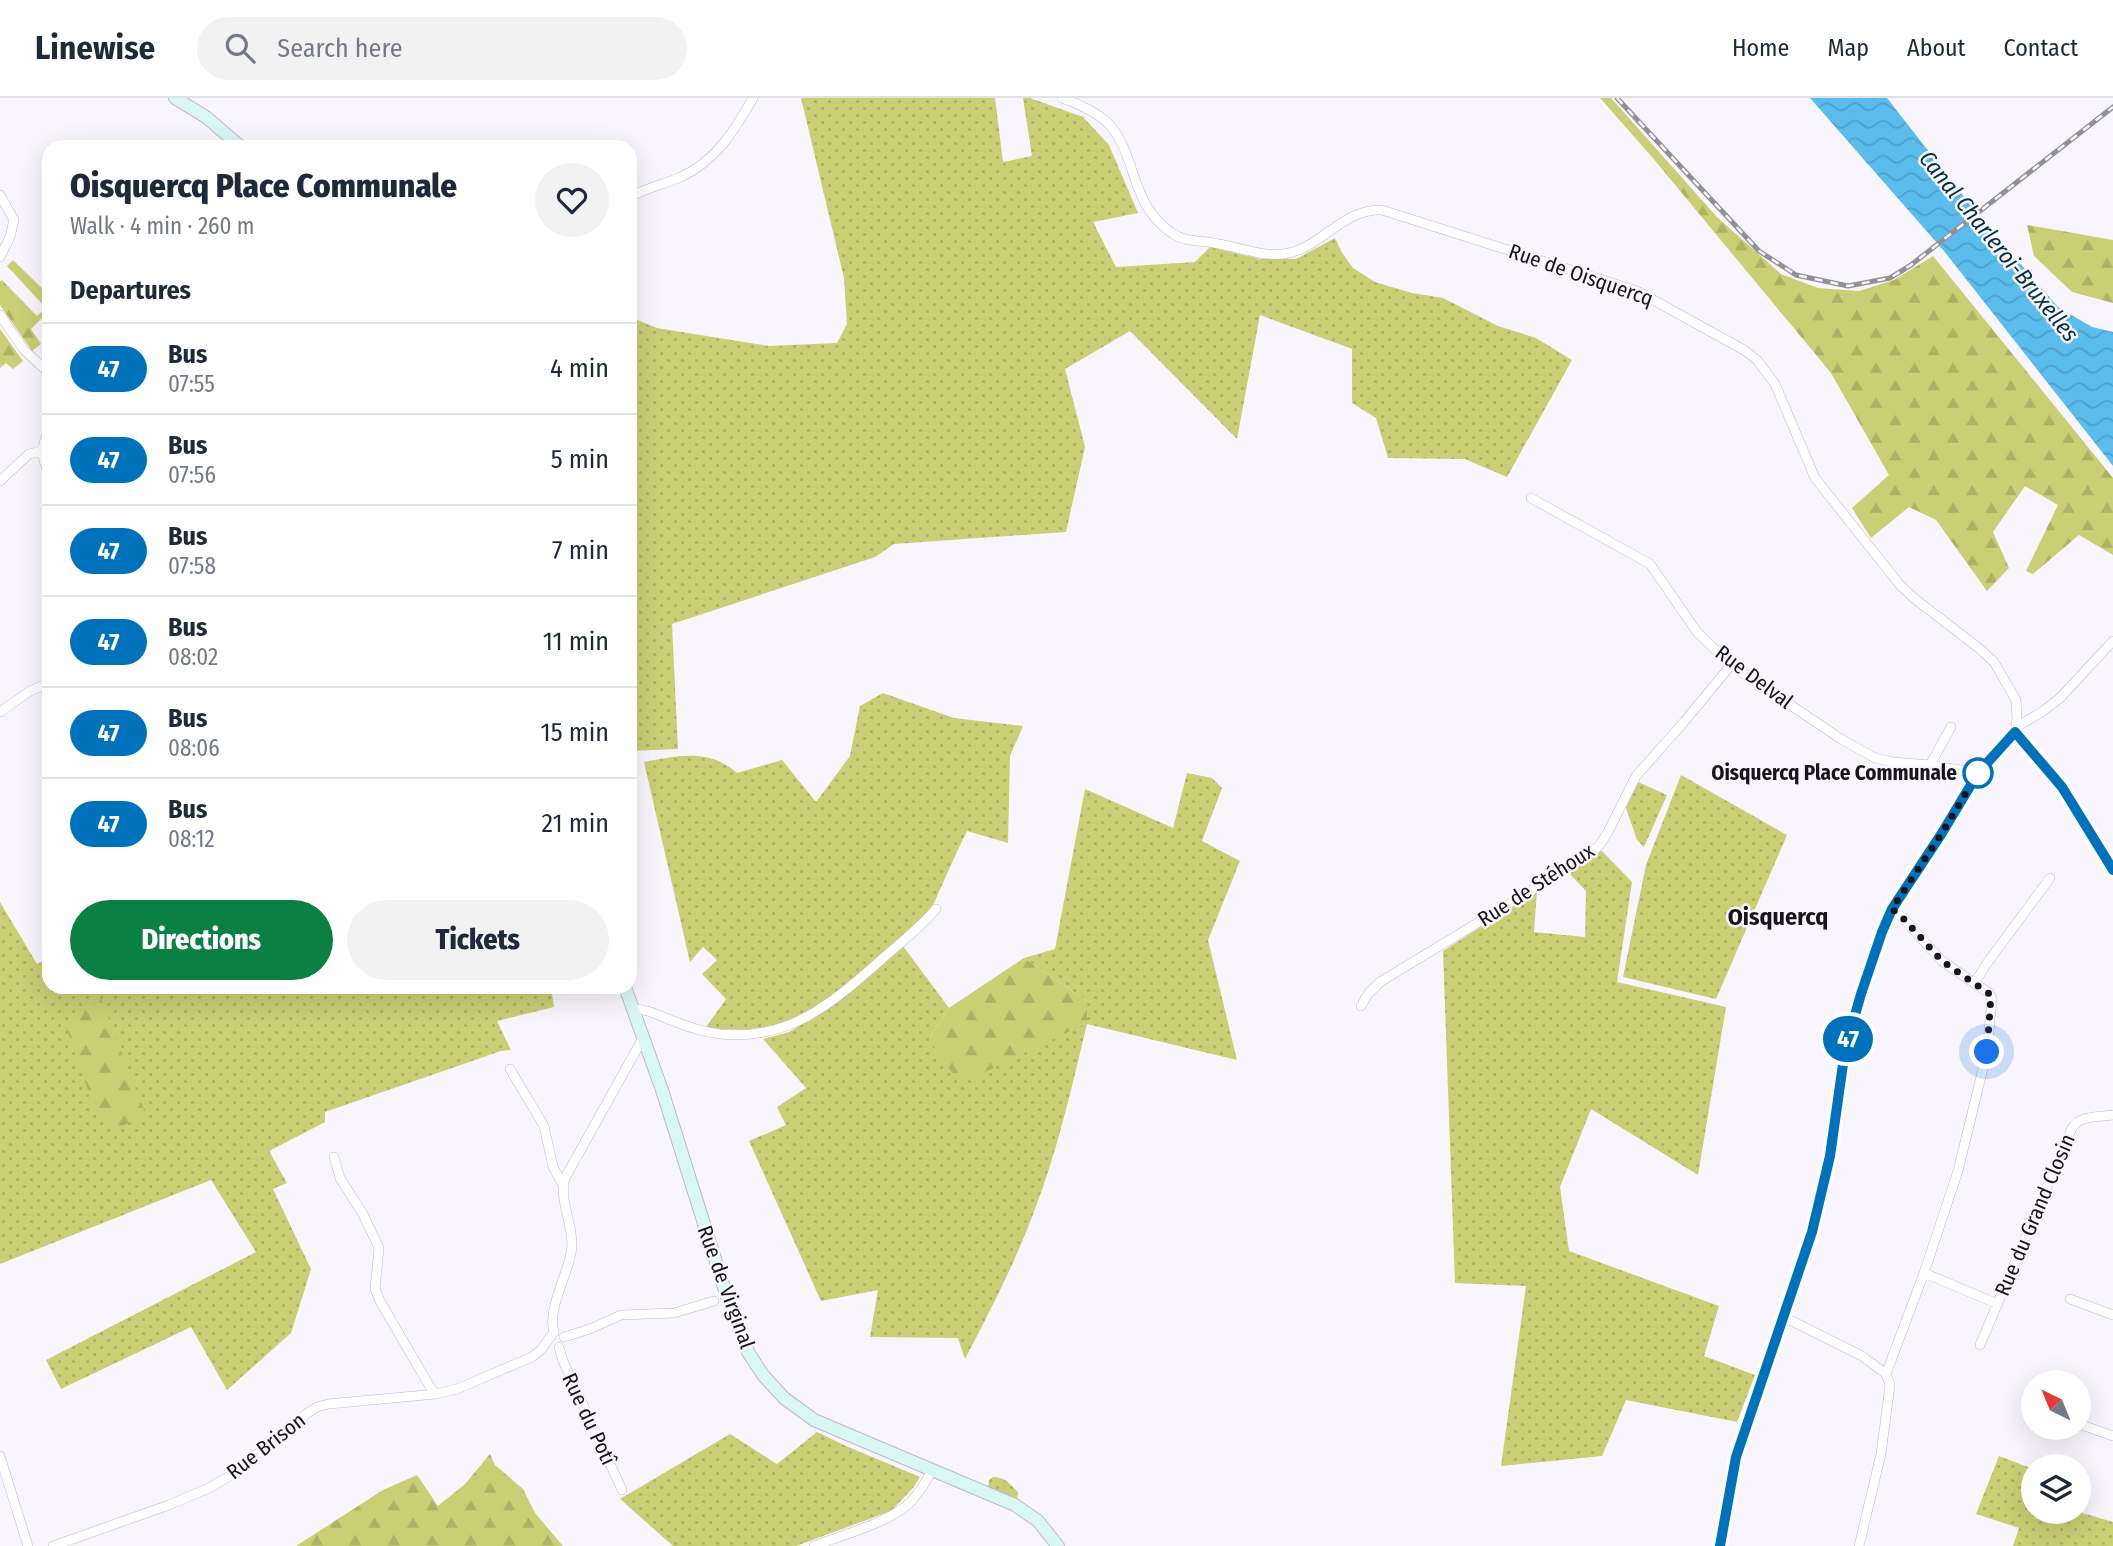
<!DOCTYPE html>
<meta charset="utf-8">
<style>
body{margin:0;font-family:"Fira Sans Condensed",sans-serif;background:#f2f2f3;color:#1f2937;height:100vh;display:flex;flex-direction:column;font-size:26px;white-space:nowrap}
*{box-sizing:border-box;margin:0}
p{font-size:23px;color:#747a83}
.icon{flex:none;width:38px;height:38px;fill:none;stroke:currentColor;stroke-width:2;stroke-linecap:round;stroke-linejoin:round}
.map{position:relative;flex:1;overflow:hidden}
.drawer{position:absolute;left:42px;top:42px;width:595px;height:854px;display:flex;flex-direction:column;background:#fff;border-radius:21px;box-shadow:0 7px 28px #0002}
.drawer>*{flex:none}
.badge{padding:0 14px;border-radius:23px;font-size:24px;line-height:46px}
.needle{width:46px;rotate:317deg}
.controls{position:absolute;left:2021px;top:1272px;display:grid;gap:14px}
.controls a{display:grid;place-items:center;width:70px;height:70px;border-radius:50%;background:#fff;box-shadow:0 7px 28px #0002;font-size:35px}
.you{position:absolute;width:35px;height:35px;margin:-18px;border:5px solid #fff;border-radius:50%;background:#1a73e8;box-shadow:0 0 0 10px #1a73e833}
.map>.badge{position:absolute;translate:-50% -50%;box-shadow:0 0 0 4px #fff}
h2{padding:0 28px;font-size:26px;line-height:63px}
.round{display:grid;place-items:center;flex:none;width:74px;height:74px;border-radius:37px;background:#f2f2f3}
.head{display:flex;align-items:center;justify-content:space-between;height:119px;padding:0 28px}
h1{font-size:33px;font-weight:800;line-height:52px}
.primary-button{display:flex;gap:14px;margin-top:auto;padding:14px 28px}
.primary-button a{flex:1;height:80px;border-radius:42px;background:#0b8043;color:#fff;font-size:28px;font-weight:800;line-height:80px;text-align:center}
.primary-button a+a{background:#f2f2f3;color:#1f2937}
ul{padding:0;list-style:none}
li{display:flex;align-items:center;gap:21px;height:91px;padding:0 28px;border-top:2px solid #e0e1e3}
li div{flex:1}
li b{display:block;font-size:26px}
li em{font-style:normal}
li .badge{min-width:77px;font-weight:700;text-align:center}
header{display:flex;align-items:center;gap:42px;box-sizing:border-box;height:98px;padding:0 35px;background:#fff;border-bottom:2px solid #e0e1e3}
header strong{font-size:33px}
nav{display:flex;gap:38px;margin-inline-start:auto;font-size:24px}
.search{width:490px;height:63px;background:#f2f2f3;display:flex;align-items:center;gap:18px;box-sizing:border-box;padding:0 24px;border-radius:38px;color:#747a83;font-size:26px}
.map>svg:first-child{display:block}
.grass{fill:url(#grass-dots)}
.forest{fill:url(#forest-firs)}
.water{fill:url(#water-waves)}
.lines{fill:none;stroke-linecap:round;stroke-linejoin:round}
.street-casing{stroke:#c0b7d2;stroke-width:10}
.secondary-casing{stroke:#c0b7d2;stroke-width:14}
.street{stroke:#fff;stroke-width:9}
.secondary{stroke:#d8f7f2;stroke-width:12}
.rail-casing{stroke:#929097;stroke-width:5}
.rail{stroke:#f8f6fc;stroke-width:2.5;stroke-dasharray:8;stroke-linecap:butt}
.line-casing{stroke:#fff;stroke-width:16}
.line{stroke:#0072bc;stroke-width:10}
.walk{stroke:#17141d;stroke-width:7;stroke-dasharray:0 12.6}
.stop-dot{fill:#fff;stroke:#0072bc;stroke-width:3.5}
.labels{text-anchor:middle;dominant-baseline:central;stroke-width:5;stroke-linejoin:round;paint-order:stroke}
.street-label{font-size:21px;fill:#17141d;stroke:#f8f6fc}
.stop-label{font-size:21px;font-weight:bold;fill:#17141d;stroke:#f8f6fc;text-anchor:end}
.water-label{font-size:23px;font-style:italic;fill:#012f43;stroke:#f8f6fc}
.quarter-label{font-size:24px;font-weight:bold;fill:#17141d;stroke:#f8f6fc}
</style>
<header>
<strong>Linewise</strong>
<div class="search"><svg class="icon" aria-label="search" viewBox="0 0 24 24"><circle cx="10" cy="10" r="6"/><path d="M15 15l6 6"/></svg>Search here</div>
<nav><a>Home</a><a>Map</a><a>About</a><a>Contact</a></nav>
</header>
<div class="map">
<svg width="2113" height="1448" viewBox="0 0 2113 1448">
<defs>
<pattern id="grass-dots" width="8" height="8" patternUnits="userSpaceOnUse" patternTransform="scale(1.75)"><rect width="8" height="8" fill="#c9cf74"/><path d="M2 2h.1M6 6h.1" fill="none" stroke="#acb164" stroke-width="1.8" stroke-linecap="round"/></pattern>
<pattern id="forest-firs" width="22" height="20" patternUnits="userSpaceOnUse" patternTransform="scale(1.75)"><rect width="22" height="20" fill="#c9cf74"/><path d="M5 1l3.5 6h-7zM16 11l3.5 6h-7z" fill="#acb164"/></pattern>
<pattern id="water-waves" width="16" height="10" patternUnits="userSpaceOnUse" patternTransform="scale(1.75)"><rect width="16" height="10" fill="#5abdee"/><path d="M0 5q4-4 8 0t8 0" fill="none" stroke="#4ea2cc"/></pattern>
</defs>
<rect width="100%" height="100%" fill="#f8f6fc"/>
<path class="grass" d="M801,0H995L1003,64L1032,58L1023,0H1030L1083,19L1109,47L1138,115L1093,124L1116,169L1195,164L1210,149L1260,161H1296L1335,140L1341,153L1353,170L1375,184L1412,195L1443,200L1498,228L1536,240L1572,262L1507,379L1465,361L1388,360L1376,320L1352,305V251L1260,217L1237,341L1130,233L1065,271L1085,349L1066,434L894,446L875,459L672,526L678,651L630,653V219L657,230L769,248L837,245L847,226L844,180Z
M883,595L954,620L1023,628L1010,658L1008,745L967,733C958,751 950,769 942,787C938,795 935,805 930,811C916,827 897,841 882,855C827,905 786,942 706,929L726,901L702,876L717,862L703,849L690,864L644,664C677,658 709,650 737,675L782,662L816,704L850,658L860,608Z
M1187,675L1212,680L1222,690L1202,743L1240,763L1208,842L1237,962L1087,926C1072,988 1058,1051 1035,1111C1016,1163 990,1213 965,1261L958,1240L870,1239L878,1192L821,1203L749,1043L786,1027L777,1009L806,990L763,941L789,934L828,911L903,848L949,910L929,941L1087,903L1024,860L1055,851L1085,691L1173,730Z
M1681,677L1787,737L1716,901L1623,879L1646,767Z
M1638,684L1667,697L1644,749L1637,742L1626,710Z
M1601,752L1632,784L1617,884L1726,909L1698,1077L1591,1011L1560,1089L1569,1153L1719,1208L1704,1258L1755,1277L1737,1324L1626,1302L1602,1358L1501,1368L1526,1188L1455,1185L1443,853L1537,793L1534,834L1585,839L1586,793L1568,774Z
M0,804L37,866L49,860V889H551L554,909L497,923L511,952L501,953L325,1014V1024L269,1053L287,1085L273,1091L311,1171L291,1235L227,1292L191,1229L61,1291L46,1262L256,1154L211,1082L0,1166Z
M817,1334L846,1348L920,1379L913,1390L891,1413L796,1448H673L620,1401L730,1336L777,1366Z
M1999,1358L2033,1371L2034,1414H2079L2113,1424V1448H2013L2019,1430L1976,1416Z
M993,1379C1004,1378 1011,1387 1018,1394L1017,1402L988,1390L989,1382Z"/>
<path class="forest" d="M1600,0H1611L1717,119L1781,176L1818,190L1859,193L1894,182L1933,158L2113,380V457L2079,437L2033,476L2026,473L2058,407L2025,388L1993,434L2009,470L1987,493L1936,422L1909,409L1871,440L1852,410L1889,377L1831,275L1652,59Z
M2027,127L2113,142V205L2072,194L2034,158Z
M13,162L49,197V213L31,231L41,246L32,253L0,207V183L2,182L37,218L46,210L7,168Z
M0,231L23,263L13,271L6,265L0,270Z
M1024,860L1087,903V925L960,986L929,941L949,910Z
M101,901L146,1017L111,1033L92,1004L65,926Z
M490,1356L495,1367L523,1391L535,1415L563,1448H296L383,1392L417,1377L438,1408L465,1386Z"/>
<path class="water" d="M1810,0H1887L1983,123L2058,209L2092,229L2113,234V368L1944,153Z"/>
<g class="lines">
<defs>
<path id="street" d="M1062,0C1077,5 1098,15 1109,26C1138,59 1129,106 1172,135C1186,145 1203,142 1219,146C1235,149 1250,154 1266,156C1317,163 1336,110 1382,112L1637,193L1744,252L1757,262L1775,286L1815,380L1900,487L1915,501L1980,551L1994,564L2016,602L2017,621L2015,634L1978,675L1942,735L1892,811L1882,834L1861,896L1845,952L1830,1058L1812,1134L1736,1358L1720,1448
M0,97L14,122L10,139L0,159
M630,99C646,90 664,86 681,79C717,62 734,33 753,0
M0,217L24,252L49,275
M49,332C41,348 41,360 49,375
M0,383L29,356L42,353
M1531,400L1650,466L1697,534L1731,567L1841,641L1875,660L1892,664L1930,667L1978,675
M0,614L30,593L49,585
M2016,629L2042,614L2060,600L2113,543
M2015,634L2062,689L2113,772
M1930,667L1951,629
M1975,885L1985,868L2050,780
M1361,908L1368,896L1380,884L1573,767L1599,748L1608,734L1636,678L1684,624L1731,567
M632,911C646,910 660,918 673,923C688,929 704,934 720,936C790,943 832,905 881,862C899,846 920,830 936,811
M510,971L544,1028L553,1069L563,1087
M334,1059L340,1080L363,1116L379,1150L375,1191L380,1203L430,1289L436,1296
M1924,1175L1998,1206
M2070,1201L2113,1217
M1784,1219L1862,1258L1886,1276L1890,1287L1881,1356L1859,1448
M554,1234C547,1212 567,1178 571,1155C576,1130 558,1104 565,1080L643,940
M564,1239L590,1231L621,1217L674,1215L714,1203
M1980,1247L2072,1030C2080,1017 2099,1019 2113,1017
M559,1249L563,1263L622,1392
M1886,1276L1924,1175L1958,1073L1987,954L1992,901L1989,895L1942,863L1903,820L1892,811
M2079,1326L2113,1338
M0,1358L28,1448
M53,1448L169,1407L209,1390L233,1376L306,1316L317,1309L328,1306L436,1296L457,1291L532,1259L541,1252L554,1234
M814,1448C840,1438 886,1425 906,1408C918,1398 925,1386 932,1372"/>
<path id="secondary" d="M175,0L206,19L241,49
M625,889L662,992L727,1199L748,1254L763,1277L784,1300L814,1322L1015,1407L1038,1423L1058,1448"/>
</defs>
<use href="#street" class="street-casing"/>
<use href="#secondary" class="secondary-casing"/>
<use href="#street" class="street"/>
<use href="#secondary" class="secondary"/>
<defs>
<path id="rail" d="M1617,0L1759,153L1796,177L1848,188L1890,180L1911,167L2113,9"/>
</defs>
<use href="#rail" class="rail-casing"/>
<use href="#rail" class="rail"/>
</g>
<g class="lines">
<defs>
<path id="line" d="M1720,1448L1736,1359L1812,1134L1830,1058L1845,952L1861,896L1882,834L1892,811L1942,735L1978,675L2015,634L2062,689L2113,772"/>
</defs>
<use href="#line" class="line-casing"/>
<use href="#line" class="line"/>
<path class="walk" d="M1978,675L1942,735L1892,811L1903,820L1942,863L1991,897L1987,954"/>
</g>
<circle class="stop-dot" cx="1978" cy="675" r="14"/>
<g class="labels">
<g class="street-label">
<text transform="translate(1581 177) rotate(19)">Rue de Oisquercq</text>
<text transform="translate(1754 579) rotate(37)">Rue Delval</text>
<text transform="translate(1536 787) rotate(-33)">Rue de Stéhoux</text>
<text transform="translate(2035 1117) rotate(-67)">Rue du Grand Closin</text>
<text transform="translate(726 1189) rotate(70)">Rue de Virginal</text>
<text transform="translate(589 1321) rotate(65)">Rue du Potî</text>
<text transform="translate(266 1348) rotate(-38)">Rue Brison</text>
</g>
<g class="stop-label">
<text x="1957" y="675">Oisquercq Place Communale</text>
</g>
<g class="water-label">
<text transform="translate(1999 148) rotate(51)">Canal Charleroi-Bruxelles</text>
</g>
<g class="quarter-label">
<text x="1778" y="819">Oisquercq</text>
</g>
</g>
</svg>
<div class="controls">
<a><svg class="needle" viewBox="-14 -14 28 28"><path d="M0-13l5 13h-10z" fill="#e53935"/><path d="M0 13l5-13h-10z" fill="#747a83"/></svg></a>
<a><svg class="icon" aria-label="layers" viewBox="0 0 24 24"><path d="M12 4l9 5-9 5-9-5zM3 14l9 5 9-5"/></svg></a>
</div>
<div class="you" style="left:1987px;top:954px"></div>
<b class="badge" style="left:1848px;top:941px;background:#0072bc;color:#fff">47</b>
<section class="drawer">
<div class="head"><div><h1>Oisquercq Place Communale</h1><p>Walk · 4 min · 260 m</p></div><a class="round"><svg class="icon" aria-label="heart" viewBox="0 0 24 24"><path d="M12 20l-8-8c-3-5 5-10 8-4 3-6 11-1 8 4z"/></svg></a></div>
<h2>Departures</h2>
<ul>
<li><span class="badge" style="background:#0072bc;color:#fff">47</span><div><b>Bus</b><p>07:55</p></div><em>4 min</em></li>
<li><span class="badge" style="background:#0072bc;color:#fff">47</span><div><b>Bus</b><p>07:56</p></div><em>5 min</em></li>
<li><span class="badge" style="background:#0072bc;color:#fff">47</span><div><b>Bus</b><p>07:58</p></div><em>7 min</em></li>
<li><span class="badge" style="background:#0072bc;color:#fff">47</span><div><b>Bus</b><p>08:02</p></div><em>11 min</em></li>
<li><span class="badge" style="background:#0072bc;color:#fff">47</span><div><b>Bus</b><p>08:06</p></div><em>15 min</em></li>
<li><span class="badge" style="background:#0072bc;color:#fff">47</span><div><b>Bus</b><p>08:12</p></div><em>21 min</em></li>
</ul>
<div class="primary-button"><a>Directions</a><a>Tickets</a></div>
</section>
</div>
